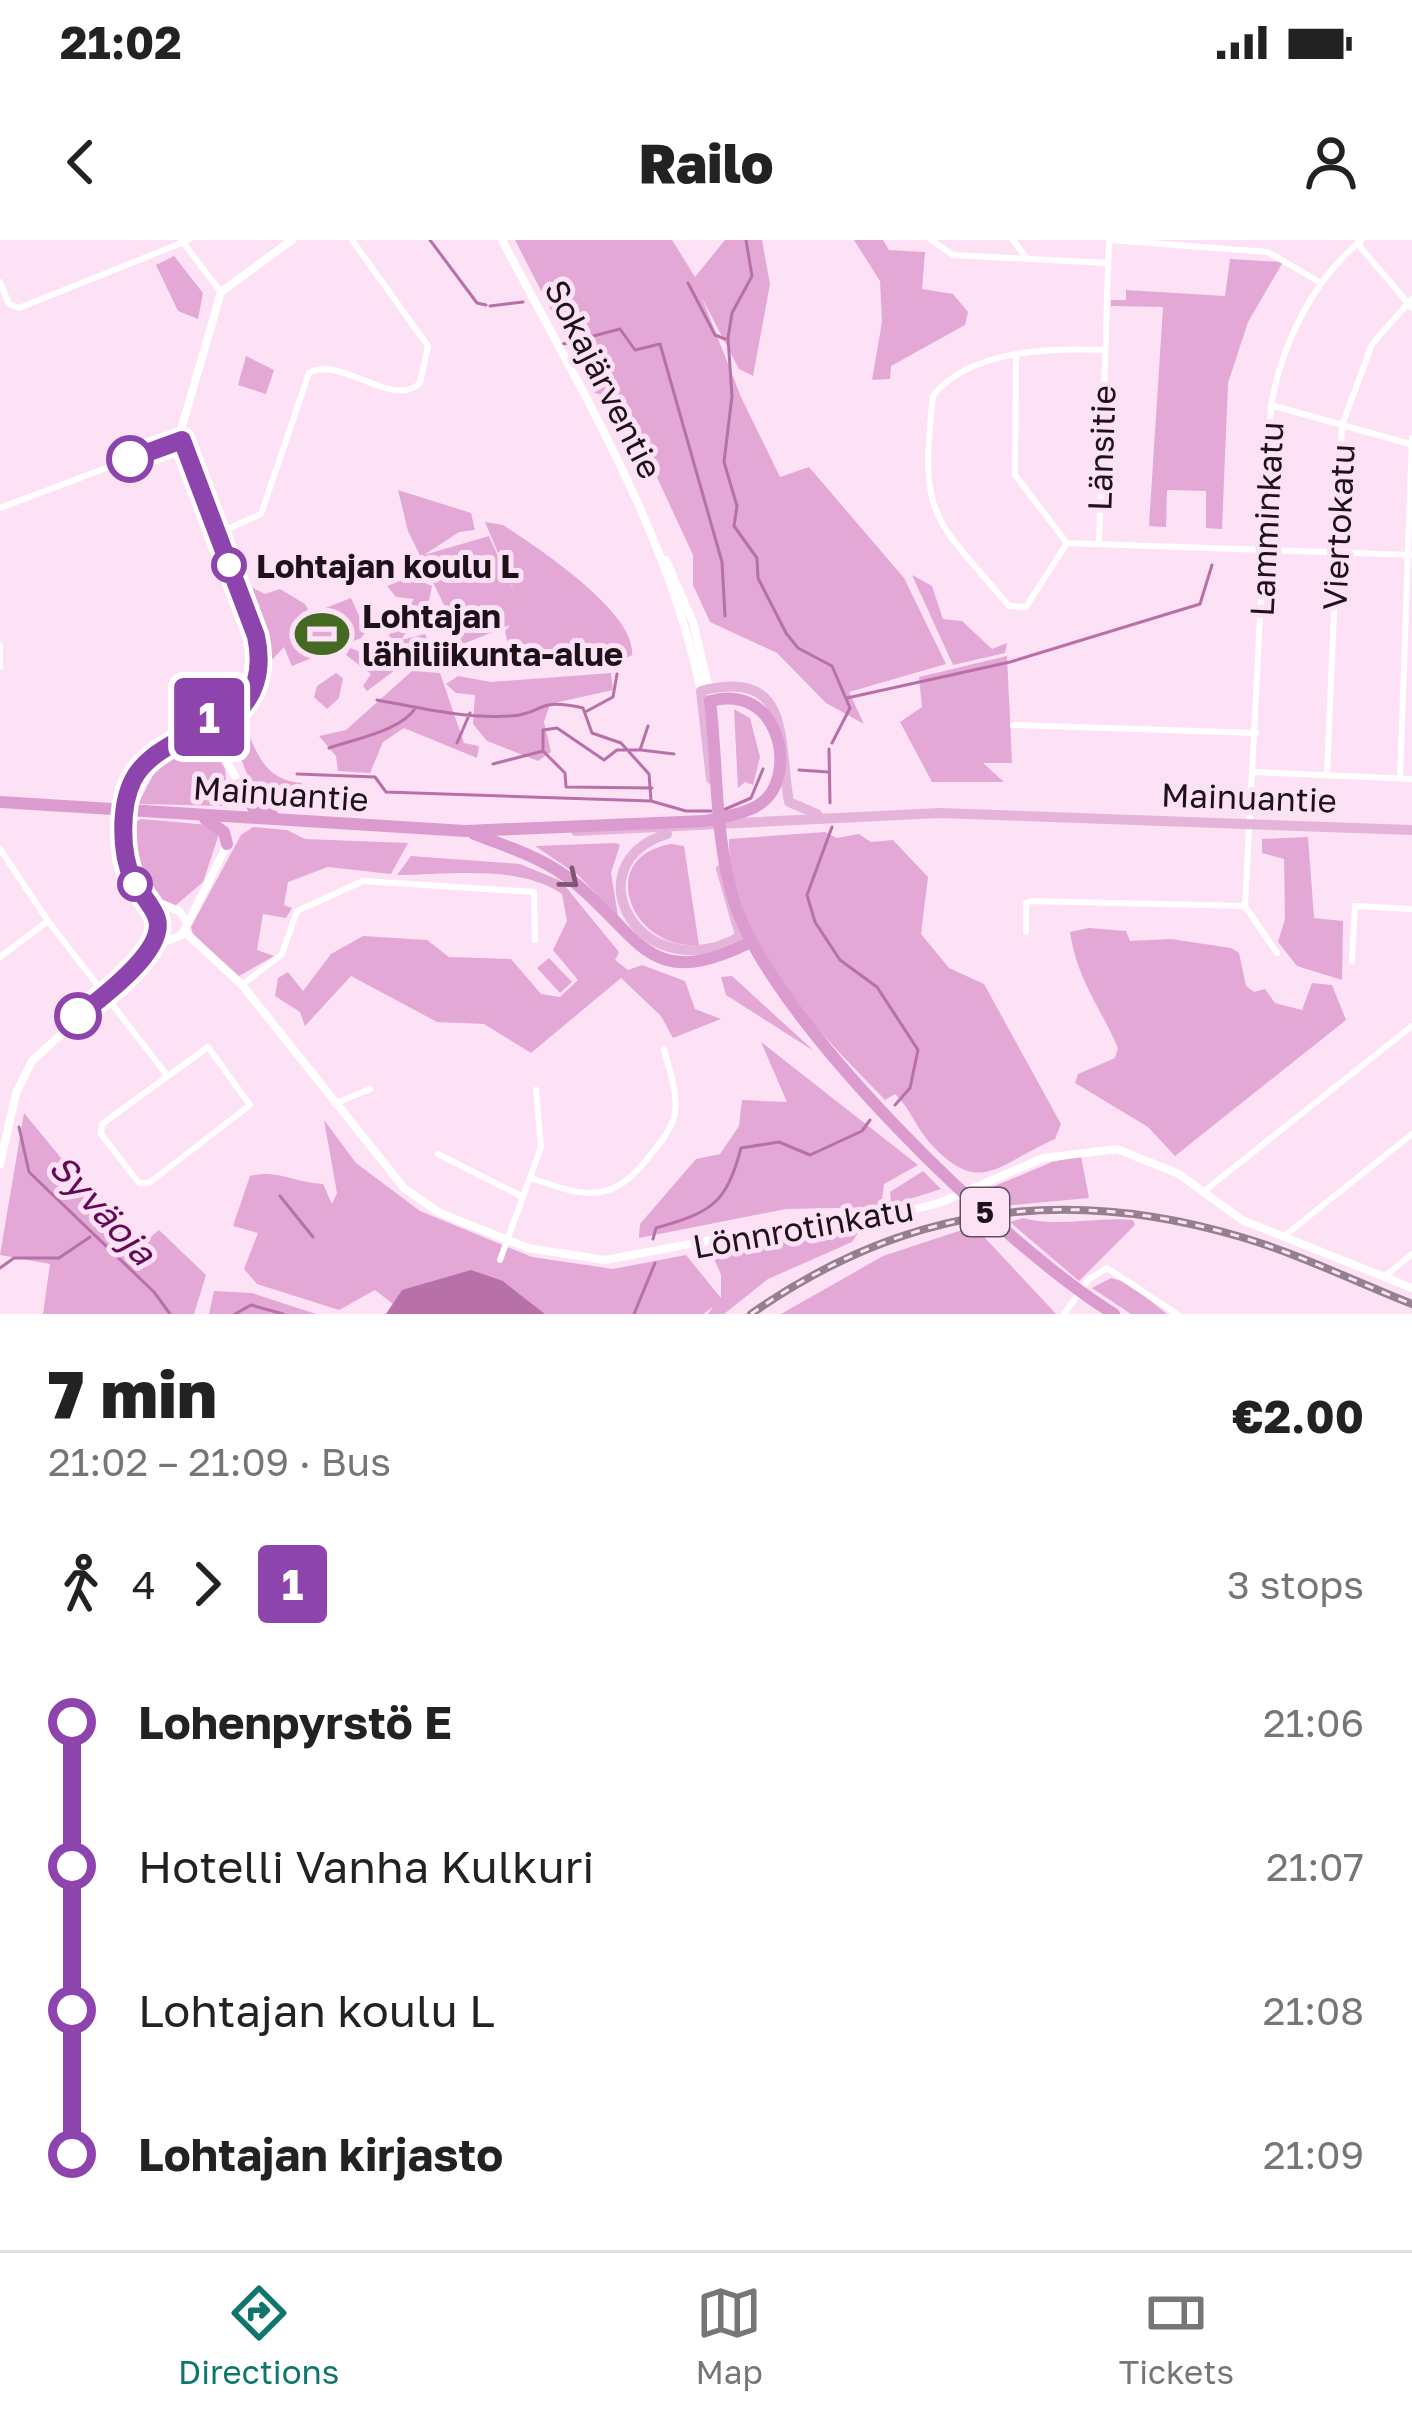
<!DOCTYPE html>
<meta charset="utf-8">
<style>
body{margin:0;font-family:"Golos Text",sans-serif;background:#f6f6f6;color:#222;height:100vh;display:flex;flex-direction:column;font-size:45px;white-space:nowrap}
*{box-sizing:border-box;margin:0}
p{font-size:39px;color:#767676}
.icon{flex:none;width:66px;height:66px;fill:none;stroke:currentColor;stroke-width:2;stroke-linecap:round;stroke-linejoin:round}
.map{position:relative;height:1074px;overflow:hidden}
.details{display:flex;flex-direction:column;background:#fff;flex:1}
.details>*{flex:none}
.badge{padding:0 24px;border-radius:9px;font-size:42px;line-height:78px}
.map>.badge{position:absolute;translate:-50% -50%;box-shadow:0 0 0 6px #fff}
.legs{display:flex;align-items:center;gap:18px;height:132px;padding:0 48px;font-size:39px}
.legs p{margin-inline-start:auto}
.head{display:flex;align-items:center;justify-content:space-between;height:204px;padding:0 48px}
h1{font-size:66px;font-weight:800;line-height:90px}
ul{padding:0 48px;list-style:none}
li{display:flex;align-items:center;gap:42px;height:144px;font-size:45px}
li i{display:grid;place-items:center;width:18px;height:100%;margin:0 15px;background:currentColor}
li i::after{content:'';width:30px;height:30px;margin:-15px;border:9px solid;border-radius:50%;background:#fff}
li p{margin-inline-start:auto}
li:first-child i{background:linear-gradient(#0000 50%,currentColor 0)}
li:last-child i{background:linear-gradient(currentColor 50%,#0000 0)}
.status{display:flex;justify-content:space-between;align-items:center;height:84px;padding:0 60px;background:#fff;direction:ltr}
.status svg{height:33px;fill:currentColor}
header{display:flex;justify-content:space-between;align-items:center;height:156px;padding:0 48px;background:#fff;font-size:54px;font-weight:800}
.menu{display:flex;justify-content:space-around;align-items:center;height:168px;border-top:3px solid #e0e0e0;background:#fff;font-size:33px;color:#767676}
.menu a{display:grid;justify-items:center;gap:6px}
.menu .current{color:#0f766e}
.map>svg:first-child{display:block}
.green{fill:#e3a8d5}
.water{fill:#b870a8}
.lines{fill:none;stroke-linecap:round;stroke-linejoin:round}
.stream{stroke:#b870a8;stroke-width:3}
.minor{stroke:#fff;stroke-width:6}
.tertiary{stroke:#fff;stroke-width:8}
.primary{stroke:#e5b4db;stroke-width:10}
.trunk{stroke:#dc9bcf;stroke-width:12}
.rail-casing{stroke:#94808f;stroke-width:8}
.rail{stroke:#fde2f6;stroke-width:3;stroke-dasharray:9;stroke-linecap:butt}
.oneway{stroke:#7c5674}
.line-1-casing{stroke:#fff;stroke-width:27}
.line-1{stroke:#8e44ad;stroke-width:18}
.stop-1-dot{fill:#fff;stroke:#8e44ad;stroke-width:6}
.labels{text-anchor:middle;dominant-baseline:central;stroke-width:10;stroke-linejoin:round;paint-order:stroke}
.shield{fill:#fde2f6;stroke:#60505c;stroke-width:3}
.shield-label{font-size:30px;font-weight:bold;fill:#1d111a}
.street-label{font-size:33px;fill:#1d111a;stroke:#fde2f6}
.stop-label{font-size:33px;font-weight:bold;fill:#1d111a;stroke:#fde2f6;text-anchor:start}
.poi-label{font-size:33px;font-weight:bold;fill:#1d111a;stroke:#fde2f6;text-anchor:start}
.water-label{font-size:36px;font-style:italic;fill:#640957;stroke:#fde2f6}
</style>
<div class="status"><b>21:02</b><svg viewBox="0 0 49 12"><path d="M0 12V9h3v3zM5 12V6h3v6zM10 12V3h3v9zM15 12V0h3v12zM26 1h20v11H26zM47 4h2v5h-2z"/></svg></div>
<header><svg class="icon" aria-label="back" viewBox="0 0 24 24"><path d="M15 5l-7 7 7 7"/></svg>Railo<svg class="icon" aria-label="person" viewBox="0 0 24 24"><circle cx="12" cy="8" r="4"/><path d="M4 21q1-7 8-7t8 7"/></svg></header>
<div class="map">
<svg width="1412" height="1074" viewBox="0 0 1412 1074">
<rect width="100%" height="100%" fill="#fde2f6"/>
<path class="green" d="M515,0H672L695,37L725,0H762L770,44L753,136L739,129L702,58L741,157L780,237L809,227L904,338L946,424L849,452L864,484L826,463L777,413L710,382L693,345V315L648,218L641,210L628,213L610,182L625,184L607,157L593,152Z
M854,0H883L889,10L925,12L922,49L953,54L968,72L965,85L891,126L890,139L872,140L882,82L880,41Z
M174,16L203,53L198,79L178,71L156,25Z
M1230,19L1283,22L1248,82L1228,143L1222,289L1206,288V251L1167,250L1166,287L1149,286L1163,67L1111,66V60H1126V50L1225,56Z
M246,116L274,130L266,154L238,145Z
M398,250L471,273L475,290L459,292L424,315L489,296L517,358L485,282L503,285C537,307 637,373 632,415L622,421L486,426L509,410L505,391L510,385L463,404L408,291Z
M912,335L932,346L943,379L962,381L992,409L1007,403L1005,413L953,425Z
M411,337L432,346L426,374L415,378L401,400L425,394L438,418L410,419L367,451L363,446L371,434L346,415L350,408L374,417L414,359L396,357L387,346Z
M251,347L265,354L280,349L305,364L309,372L297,379L351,358L366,391L361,398L292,426L284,407L270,422Z
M1007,416L1012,523H983L1004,542H932L900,482L922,467L919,437Z
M412,431L440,433L464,503L479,506L477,518L404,488L383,502L370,533L338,531L336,516L319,496L346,490Z
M336,433L343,438L339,458L327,469L314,457L317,446Z
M611,433L613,450L550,464L544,482L551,512L538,521L487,501L473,484L475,455L456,453L446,444L458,436L491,442Z
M734,469L750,478L760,517L753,545L745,542L738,548Z
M249,495C260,522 271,541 302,543V567L272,569L258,561L235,504Z
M201,501L209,502L225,529L228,566L138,564L160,522Z
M141,579L209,585L219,594L203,642L175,666C136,654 135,618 136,582Z
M253,587L287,590L305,599L408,603L391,634L328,627L288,642L284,665L292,668L286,678L263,674L257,710L274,716L239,736L194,697L191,687L241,595Z
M825,592L837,598L859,594L871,602L893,600L928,637L921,694L949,728L984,744L1061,884L1055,899C996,925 980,958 929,902C916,887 910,868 895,854L885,860C817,789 728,706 729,599Z
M1308,597L1314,678L1343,681L1342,740L1297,726L1278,702L1285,679L1284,619L1262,613V599Z
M616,603L620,605L611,633L618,676L578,635L535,606Z
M671,604L684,606L699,705C631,711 594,617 671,604Z
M411,616L520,624L561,641L619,712L615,720L628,730L642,725L685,741L695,769L721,779L673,798L661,776L621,738L531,813L484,784L437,782L351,736L305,786L300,772L275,756L278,738L288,732L303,751L331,714L363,696L427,700L449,717L511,719L541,754L560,757L578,740L553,710L567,681L562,654C518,624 448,635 397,635Z
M1089,688L1126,691L1130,701L1171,699L1231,708L1239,713L1246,746L1254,752L1265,749L1275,763L1302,770L1312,743L1332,745L1346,780L1175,916L1148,887L1075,843L1078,834L1115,818L1118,808C1101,768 1077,740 1070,692Z
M549,718L572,742L560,753L537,728Z
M732,736L814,811L726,755L721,737Z
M761,802L918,925L884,944L881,967L786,969L639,998L640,984L696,919L720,914L739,886L742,860L787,862Z
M24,873L136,1009L159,990L206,1035L194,1074H43L50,1024L0,1015Z
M324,880L356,923L420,971L532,1017L613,1029L686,1015L721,1058V1035L710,1009L748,1000L858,993L852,1002L768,1039L724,1074H708L713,1067L703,1074H545L503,1041L402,1050L393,1064L375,1050L339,1070L257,1044L244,1029L258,993L233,986L250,936C279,929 295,943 323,944L332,964L337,953Z
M1081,916L1089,958L991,967L983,951L1052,922Z
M923,931L941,949L891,965L890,952Z
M1023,978C1059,988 1096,976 1133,980L1135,985L1079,1041L1010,982Z
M974,986L1056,1074H781L883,1016Z
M1111,1038L1128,1043L1167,1074H1131L1092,1048Z
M214,1051L252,1053L316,1074H209Z"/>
<path class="water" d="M471,1030L503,1041L545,1074H386L402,1050Z"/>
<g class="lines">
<path class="stream" d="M430,0L477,63L486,65
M746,0L752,36L732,73L728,98L732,156L724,222L737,266L734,286L757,318L758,338L786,393L798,408L832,426L850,468L832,503
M688,43L715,95L725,99
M490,66L523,62
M563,104L620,89L635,110L660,104L722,322L725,376
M847,458L1010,422L1200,364L1212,325
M377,460C419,468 468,479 510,476C545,474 534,457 583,468L592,493L621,503L649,534L651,560
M587,471L613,457L617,434
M457,503L470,473
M329,508C354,499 402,491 416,467
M543,509V490L557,488L604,520L617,510H640L648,486
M829,509L830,563
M641,510L674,514
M493,524L543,511L565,533L566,547L652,548
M799,530L828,532
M297,534L375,537L386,552L651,561L686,571H711
M721,571L751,558L763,529
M832,587L807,655L815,682L840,720L877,747L918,810L910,848L895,865
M19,887L29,932L154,1052L170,1074
M280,956L313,997
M653,999L656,988C712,972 726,964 741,908L779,902L810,915L862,891L870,880
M0,1028L14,1018H59L90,997
M235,1074L251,1065L283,1074
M634,1074L655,1023"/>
<path class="minor" d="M181,0L221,52
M931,0L953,15L1107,23
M1013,0L1025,16
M1109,0L1268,12L1321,43
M1357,3L1412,68
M0,42L9,64L19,68L189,0
M1105,110C1051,108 970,109 933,156C919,279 933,276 1009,366L1026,367L1067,303L1412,315
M1016,115L1015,235L1067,303
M1271,165L1410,204
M0,268L181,200
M207,298L261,274L309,133C342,115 393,170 420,143L428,106L352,0
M1099,302L1109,0
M0,406V427
M1013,485L1256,493
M1254,532L1412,539
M1327,535L1342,185L1372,104L1412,59
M1400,539L1412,198
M0,609L48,681
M1026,692V663L1032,661L1245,666
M1277,713L1245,666L1271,165C1282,104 1313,39 1362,0
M0,717L48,681L166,834
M1352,721L1355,666L1412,669
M242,745L282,714L297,671L363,641L534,652L535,700
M208,807L250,865L149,943H139L101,894L102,884Z
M334,864L370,849
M438,914L523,957
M531,938C587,958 613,965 652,913C661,902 672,889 675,873C678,853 669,829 664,809
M1203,952L1412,786
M1283,997L1412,894
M500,1020L541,907L536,850
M1384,1037L1412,1014
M1064,1074L1089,1039L1107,1028L1177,1074"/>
<path class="tertiary" d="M502,0C578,145 667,289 701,451
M666,320L693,382L710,453
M228,478C250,465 259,441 260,415L181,190L221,52L292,0
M228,478V518
M212,495L240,545
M143,656L179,671L187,682
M158,677C123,636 104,556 152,516C171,499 196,492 213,474L228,478
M185,692L242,745L404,948L440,973L528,1008L605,1020L781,987L862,984L942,962L1043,918L1117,909L1179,934L1242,980L1412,1048
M148,709L158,677L166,669
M0,924L16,853L32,821L161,703L182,695L227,605"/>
<path class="primary" d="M711,539L701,451C793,427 778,501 789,562L817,574
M576,591L939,573L1412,590
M667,594C569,625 642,754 743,695
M721,629L743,706"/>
<path class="trunk" d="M240,545L254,569L273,576
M0,562L465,591L705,581C725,576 752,574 767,558C796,528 778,443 710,461C718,526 714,597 734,661C771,781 1005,1007 1114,1074
M205,579L224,592L227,604
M474,594C511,608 544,618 575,643C642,698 649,753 751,702"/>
<defs>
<path id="rail" d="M751,1074C903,967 1064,944 1241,997C1299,1014 1356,1042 1412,1064"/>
</defs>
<use href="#rail" class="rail-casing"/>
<use href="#rail" class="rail"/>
</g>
<defs><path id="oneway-chevron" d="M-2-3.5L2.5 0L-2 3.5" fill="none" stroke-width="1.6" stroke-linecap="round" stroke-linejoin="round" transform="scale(3)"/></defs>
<use class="oneway" href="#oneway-chevron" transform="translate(570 640) rotate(39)"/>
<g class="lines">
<defs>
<path id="line-1" d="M78,776C100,759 166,711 157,679C154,667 139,652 133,640C120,613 120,566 133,540C150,507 189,502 210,476L220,473L228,478C257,460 263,428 256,396L182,200L130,219"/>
</defs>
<use href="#line-1" class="line-1-casing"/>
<use href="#line-1" class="line-1"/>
</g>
<defs>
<symbol id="stadium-bare" viewBox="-9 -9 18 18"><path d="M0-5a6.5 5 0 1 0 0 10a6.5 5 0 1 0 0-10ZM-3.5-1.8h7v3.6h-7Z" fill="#446922" stroke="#fde2f6" stroke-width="2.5" paint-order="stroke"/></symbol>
</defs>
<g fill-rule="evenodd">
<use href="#stadium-bare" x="284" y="356" width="76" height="76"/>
</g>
<g class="stop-1-dot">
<circle cx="130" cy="219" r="21"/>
<circle cx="229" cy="325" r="15"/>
<circle cx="135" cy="644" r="15"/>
<circle cx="78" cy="776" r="21"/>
</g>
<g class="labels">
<rect class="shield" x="961" y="948" width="48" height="48" rx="9"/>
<g class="shield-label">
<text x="985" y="972">5</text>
</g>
<g class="street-label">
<text transform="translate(604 139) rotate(63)">Sokajärventie</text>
<text transform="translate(1101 208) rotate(-88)">Länsitie</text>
<text transform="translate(1266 279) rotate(-87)">Lamminkatu</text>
<text transform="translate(1338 287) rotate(-87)">Viertokatu</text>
<text transform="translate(281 553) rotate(4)">Mainuantie</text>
<text transform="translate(1249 557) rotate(2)">Mainuantie</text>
<text transform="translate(803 987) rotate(-10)">Lönnrotinkatu</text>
</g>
<g class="stop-label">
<text x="256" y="325">Lohtajan koulu L</text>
</g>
<g class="poi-label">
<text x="362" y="375">Lohtajan<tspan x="362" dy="38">lähiliikunta-alue</tspan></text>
</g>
<g class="water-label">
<text transform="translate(103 969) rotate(47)">Syväoja</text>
</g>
</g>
</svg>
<b class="badge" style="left:209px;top:477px;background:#8e44ad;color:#fff">1</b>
</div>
<section class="details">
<div class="head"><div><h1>7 min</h1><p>21:02 – 21:09 · Bus</p></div><b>€2.00</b></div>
<div class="legs"><svg class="icon" aria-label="walk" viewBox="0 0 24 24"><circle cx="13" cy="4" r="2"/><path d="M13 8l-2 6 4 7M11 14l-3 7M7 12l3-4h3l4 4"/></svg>4<svg class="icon" aria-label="forward" viewBox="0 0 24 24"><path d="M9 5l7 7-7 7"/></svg><b class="badge" style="background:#8e44ad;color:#fff">1</b><p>3 stops</p></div>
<ul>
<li><i style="color:#8e44ad"></i><b>Lohenpyrstö E</b><p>21:06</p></li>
<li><i style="color:#8e44ad"></i><span>Hotelli Vanha Kulkuri</span><p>21:07</p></li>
<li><i style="color:#8e44ad"></i><span>Lohtajan koulu L</span><p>21:08</p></li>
<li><i style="color:#8e44ad"></i><b>Lohtajan kirjasto</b><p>21:09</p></li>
</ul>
</section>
<nav class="menu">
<a class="current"><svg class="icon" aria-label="directions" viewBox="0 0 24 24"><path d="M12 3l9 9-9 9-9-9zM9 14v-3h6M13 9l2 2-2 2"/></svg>Directions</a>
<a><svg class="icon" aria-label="map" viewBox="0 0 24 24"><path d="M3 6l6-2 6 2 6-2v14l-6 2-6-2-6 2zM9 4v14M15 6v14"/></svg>Map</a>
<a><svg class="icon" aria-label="tickets" viewBox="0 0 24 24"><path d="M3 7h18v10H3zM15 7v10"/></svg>Tickets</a>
</nav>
